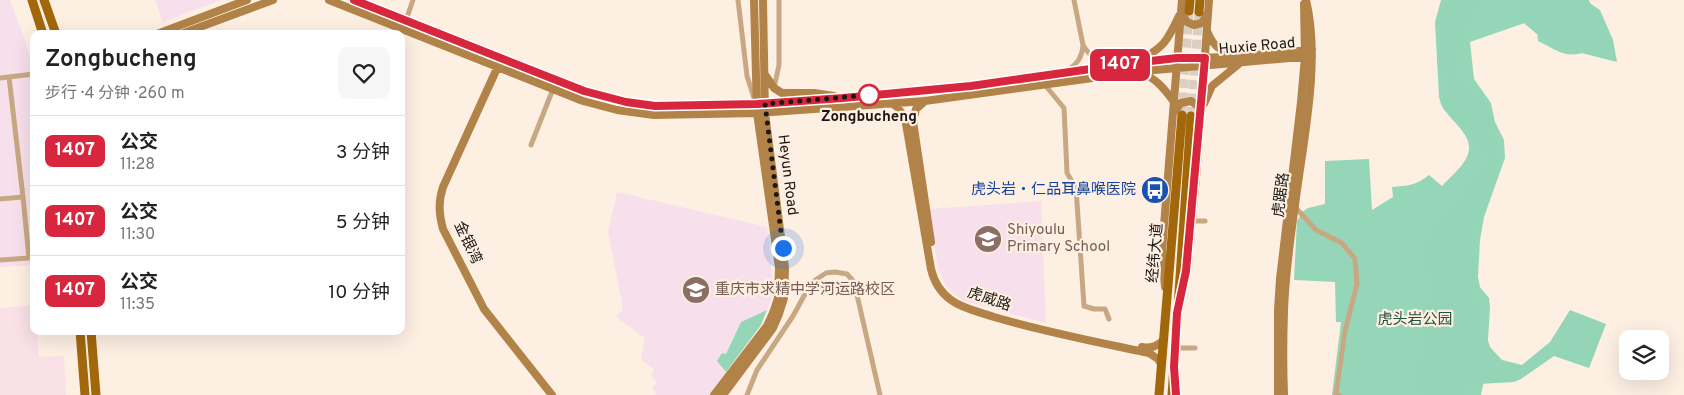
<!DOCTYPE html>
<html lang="zh">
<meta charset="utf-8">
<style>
body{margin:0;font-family:Overpass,"Noto Sans SC",sans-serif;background:#f6f6f6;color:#222;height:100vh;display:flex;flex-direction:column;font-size:19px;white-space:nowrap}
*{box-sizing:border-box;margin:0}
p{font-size:16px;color:#767676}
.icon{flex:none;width:28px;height:28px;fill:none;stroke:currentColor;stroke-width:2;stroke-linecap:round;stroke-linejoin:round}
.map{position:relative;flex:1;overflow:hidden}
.drawer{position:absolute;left:30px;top:30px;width:375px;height:305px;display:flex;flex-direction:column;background:#fff;border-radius:10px;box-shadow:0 5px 20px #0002}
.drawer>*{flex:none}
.badge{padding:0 10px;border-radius:8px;font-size:18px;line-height:32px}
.tools{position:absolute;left:1619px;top:330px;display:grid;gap:10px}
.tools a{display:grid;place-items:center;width:50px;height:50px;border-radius:10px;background:#fff;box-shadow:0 5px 20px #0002;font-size:25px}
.you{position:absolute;width:25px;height:25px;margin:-12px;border:4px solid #fff;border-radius:50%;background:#1a73e8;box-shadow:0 0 0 8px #1a73e833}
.map>.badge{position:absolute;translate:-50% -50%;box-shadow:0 0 0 2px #fff}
.round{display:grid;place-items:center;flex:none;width:52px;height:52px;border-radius:10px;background:#f6f6f6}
.headline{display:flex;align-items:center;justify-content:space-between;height:85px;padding:0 15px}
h1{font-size:24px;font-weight:600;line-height:38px}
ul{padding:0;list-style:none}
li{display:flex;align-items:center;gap:15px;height:70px;padding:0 15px;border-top:1px solid #e0e0e0}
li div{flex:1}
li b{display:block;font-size:19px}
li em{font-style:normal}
li .badge{min-width:55px;font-weight:700;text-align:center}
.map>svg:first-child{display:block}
.commercial{fill:#fae0e7}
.education{fill:#f7e0ec}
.green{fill:#96d6b8}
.forest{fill:#93d5b6}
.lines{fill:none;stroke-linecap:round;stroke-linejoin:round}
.primary-tunnel{stroke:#dbcfc3;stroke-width:9;stroke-dasharray:9 4.5;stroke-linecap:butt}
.street{stroke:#c8a883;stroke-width:5}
.secondary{stroke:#b28348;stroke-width:8}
.primary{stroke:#a1670a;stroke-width:9}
.line-casing{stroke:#fff;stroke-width:11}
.line{stroke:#d7263d;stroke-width:8}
.walk{stroke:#1c1713;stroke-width:5;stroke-dasharray:0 9}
.stop-dot{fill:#fff;stroke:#d7263d;stroke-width:2.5}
.labels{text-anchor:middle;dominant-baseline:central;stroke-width:4.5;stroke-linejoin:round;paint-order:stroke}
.street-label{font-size:15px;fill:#1c1713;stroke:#fdefe2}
.stop-label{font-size:15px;font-weight:bold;fill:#1c1713;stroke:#fdefe2}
.transit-label{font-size:15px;fill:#164399;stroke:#fdefe2;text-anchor:end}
.education-label{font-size:15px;fill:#785e54;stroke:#fdefe2;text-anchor:start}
.park-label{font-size:15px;fill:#20543f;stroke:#fdefe2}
</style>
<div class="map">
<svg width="1684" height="395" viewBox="0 0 1684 395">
<rect width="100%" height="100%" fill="#fdefe2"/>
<path class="commercial" d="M34,305V331H37L39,357L64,356L66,395H0V308Z"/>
<path class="education" d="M0,0H10L26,43L34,77V265L0,267Z
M155,0H221L163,22Z
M617,192L767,227L773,283L772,298L767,310L741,322L726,354L717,361L726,372L708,395H656L652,388L657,382L651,376L654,370L641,359L645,338L616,317L623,309L608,232Z
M1041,201L1046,323L965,301L959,298L947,288L938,269L929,209Z"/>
<path class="green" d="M1441,0H1589L1596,19L1588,51C1566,60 1557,50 1538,41L1536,19L1470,42L1474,79L1491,103L1495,122L1504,140L1505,158L1484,217L1480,240L1478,277L1480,287L1489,298L1490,308L1486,371L1481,395H1332L1341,322H1336L1335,282L1294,280L1297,221L1302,212L1308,208L1325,204V161L1369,159L1372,210L1393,197L1392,187C1407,186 1417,185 1429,175L1442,186C1449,178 1458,171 1464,162C1480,139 1454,125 1443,108C1441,105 1440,101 1439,97L1435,22Z
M767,310L761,325L726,372L717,361L722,353L726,354L741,322Z"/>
<path class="forest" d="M1445,0H1492L1478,9L1462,41L1459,78L1489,108L1492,128L1501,153L1500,166L1470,242L1475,270L1476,301L1490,347L1502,360L1522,365L1550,342L1570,310L1606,324L1589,368L1554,356L1521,379L1514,382L1479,384L1466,390V395H1422L1413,386L1418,369L1423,307L1430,294L1428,275L1422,253L1431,221L1450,212L1462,190L1487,160L1469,133L1444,108L1440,14Z
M1520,0H1585L1600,10L1613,40L1617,62L1550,45L1519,19Z"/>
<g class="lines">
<path class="primary-tunnel" d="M1182,115L1189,11
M1191,116L1199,12"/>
<path class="street" d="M738,0L747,76L754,98
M1074,0L1083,45
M405,23L413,0
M1065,72C1076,65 1082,59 1083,45C1091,59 1100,62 1115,65
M9,77L23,197
M0,78L34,74
M1045,85L1064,108L1067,173L1076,188L1084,306L1094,309H1105L1109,319
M774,88L779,65V0
M531,145L553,89
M0,199L23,197L29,258L0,260
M1295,207L1316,230L1342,243L1355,259L1357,284L1345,331L1336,394L1339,395
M1191,221H1205
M1175,348H1195
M747,395L757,370L793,316L811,283L826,273L835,272L847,274L854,282L880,395"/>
<path class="secondary" d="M329,0L583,101L617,110L654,115L757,113L925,101L1144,71L1312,56
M353,0L584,91L626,102L655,106L757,104L843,98L971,86L1177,59L1247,56L1312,49
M1182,14L1187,22L1194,25L1202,23L1207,14
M1207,31C1214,47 1218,50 1235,53
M157,34L247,0
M181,34L273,0
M1138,61C1163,48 1167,42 1179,16
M499,64L443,187C438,202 439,214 443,229L484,309L552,395
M1141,72C1156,79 1164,88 1174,102
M766,76L774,88L782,93H814L834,96
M925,101L916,109L913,121L931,242
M893,104L898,108L905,118L931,269C934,282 940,292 951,300C963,309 980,312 994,317C1045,332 1097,342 1149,353L1158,359L1161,364
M1204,104L1212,86L1240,63
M1174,112L1181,103L1191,101L1198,106L1200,111
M1165,287L1162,251L1182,0
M1182,291L1187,271L1196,178L1209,0
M1142,347C1151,349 1156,346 1163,341
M714,395L767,326L773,313L778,298L779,268L757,113L754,0
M723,395L773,328L779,314L784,298L785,268L765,113L763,0
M1278,395V310L1280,279L1301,102L1305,57L1304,4
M1284,395C1283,367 1283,339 1284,311C1285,276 1290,240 1295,205C1303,141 1321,62 1306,0"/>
<path class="primary" d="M32,0L43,34
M44,0L56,34
M1189,11L1190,0
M1199,12L1200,0
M80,331L85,395
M91,331L96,395
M1159,395L1182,115
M1172,395L1191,116"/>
</g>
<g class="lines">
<defs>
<path id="line" d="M354,0L584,91L626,102L655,106L757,104L843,98L971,86L1133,63L1177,58H1205L1186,271L1177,313L1174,367L1176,395"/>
</defs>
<use href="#line" class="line-casing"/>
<use href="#line" class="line"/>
<path class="walk" d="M783,248L765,104L869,95"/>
</g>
<defs>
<symbol id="bus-disc" viewBox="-11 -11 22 22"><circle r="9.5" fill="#1a4fb4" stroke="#fdefe2"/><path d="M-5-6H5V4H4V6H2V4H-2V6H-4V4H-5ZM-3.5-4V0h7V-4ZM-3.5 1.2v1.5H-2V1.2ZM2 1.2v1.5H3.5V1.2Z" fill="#fff"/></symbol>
<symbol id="school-disc" viewBox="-11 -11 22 22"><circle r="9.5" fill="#8d6e63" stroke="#fdefe2"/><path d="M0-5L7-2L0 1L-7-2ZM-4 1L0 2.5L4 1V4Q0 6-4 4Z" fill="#fff"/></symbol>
</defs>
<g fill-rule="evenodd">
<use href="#bus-disc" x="1139" y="174" width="32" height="32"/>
<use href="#school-disc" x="972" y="223" width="32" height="32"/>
<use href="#school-disc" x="680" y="274" width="32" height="32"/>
</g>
<circle class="stop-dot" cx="869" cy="95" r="10"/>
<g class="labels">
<g class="street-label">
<text transform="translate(1257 47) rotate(-5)">Huxie Road</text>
<text transform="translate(787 175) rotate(83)">Heyun Road</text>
<text transform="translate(1282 195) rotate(-83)">虎踞路</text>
<text transform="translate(467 243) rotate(65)">金银湾</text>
<text transform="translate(1156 253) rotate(-85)">经纬大道</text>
<text transform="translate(989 300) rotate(19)">虎威路</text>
</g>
<g class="stop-label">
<text x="869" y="117">Zongbucheng</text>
</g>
<g class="transit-label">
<text x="1136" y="190">虎头岩‧仁品耳鼻喉医院</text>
</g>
<g class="education-label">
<text x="1007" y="230">Shiyoulu<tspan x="1007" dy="17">Primary School</tspan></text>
<text x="715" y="290">重庆市求精中学河运路校区</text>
</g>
<g class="park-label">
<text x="1415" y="320">虎头岩公园</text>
</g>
</g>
</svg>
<div class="tools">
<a><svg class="icon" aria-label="layers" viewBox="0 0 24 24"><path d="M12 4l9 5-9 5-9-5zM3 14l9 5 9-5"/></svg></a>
</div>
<div class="you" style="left:783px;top:248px"></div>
<b class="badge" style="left:1120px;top:65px;background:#d7263d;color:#fff">1407</b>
<section class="drawer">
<div class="headline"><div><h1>Zongbucheng</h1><p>步行 · 4 分钟 · 260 m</p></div><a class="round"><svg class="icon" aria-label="heart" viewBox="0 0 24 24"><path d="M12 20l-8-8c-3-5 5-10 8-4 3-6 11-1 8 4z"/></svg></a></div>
<ul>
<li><span class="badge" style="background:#d7263d;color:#fff">1407</span><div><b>公交</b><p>11:28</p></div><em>3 分钟</em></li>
<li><span class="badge" style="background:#d7263d;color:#fff">1407</span><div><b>公交</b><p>11:30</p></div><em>5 分钟</em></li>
<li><span class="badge" style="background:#d7263d;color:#fff">1407</span><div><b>公交</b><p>11:35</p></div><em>10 分钟</em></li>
</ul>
</section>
</div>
